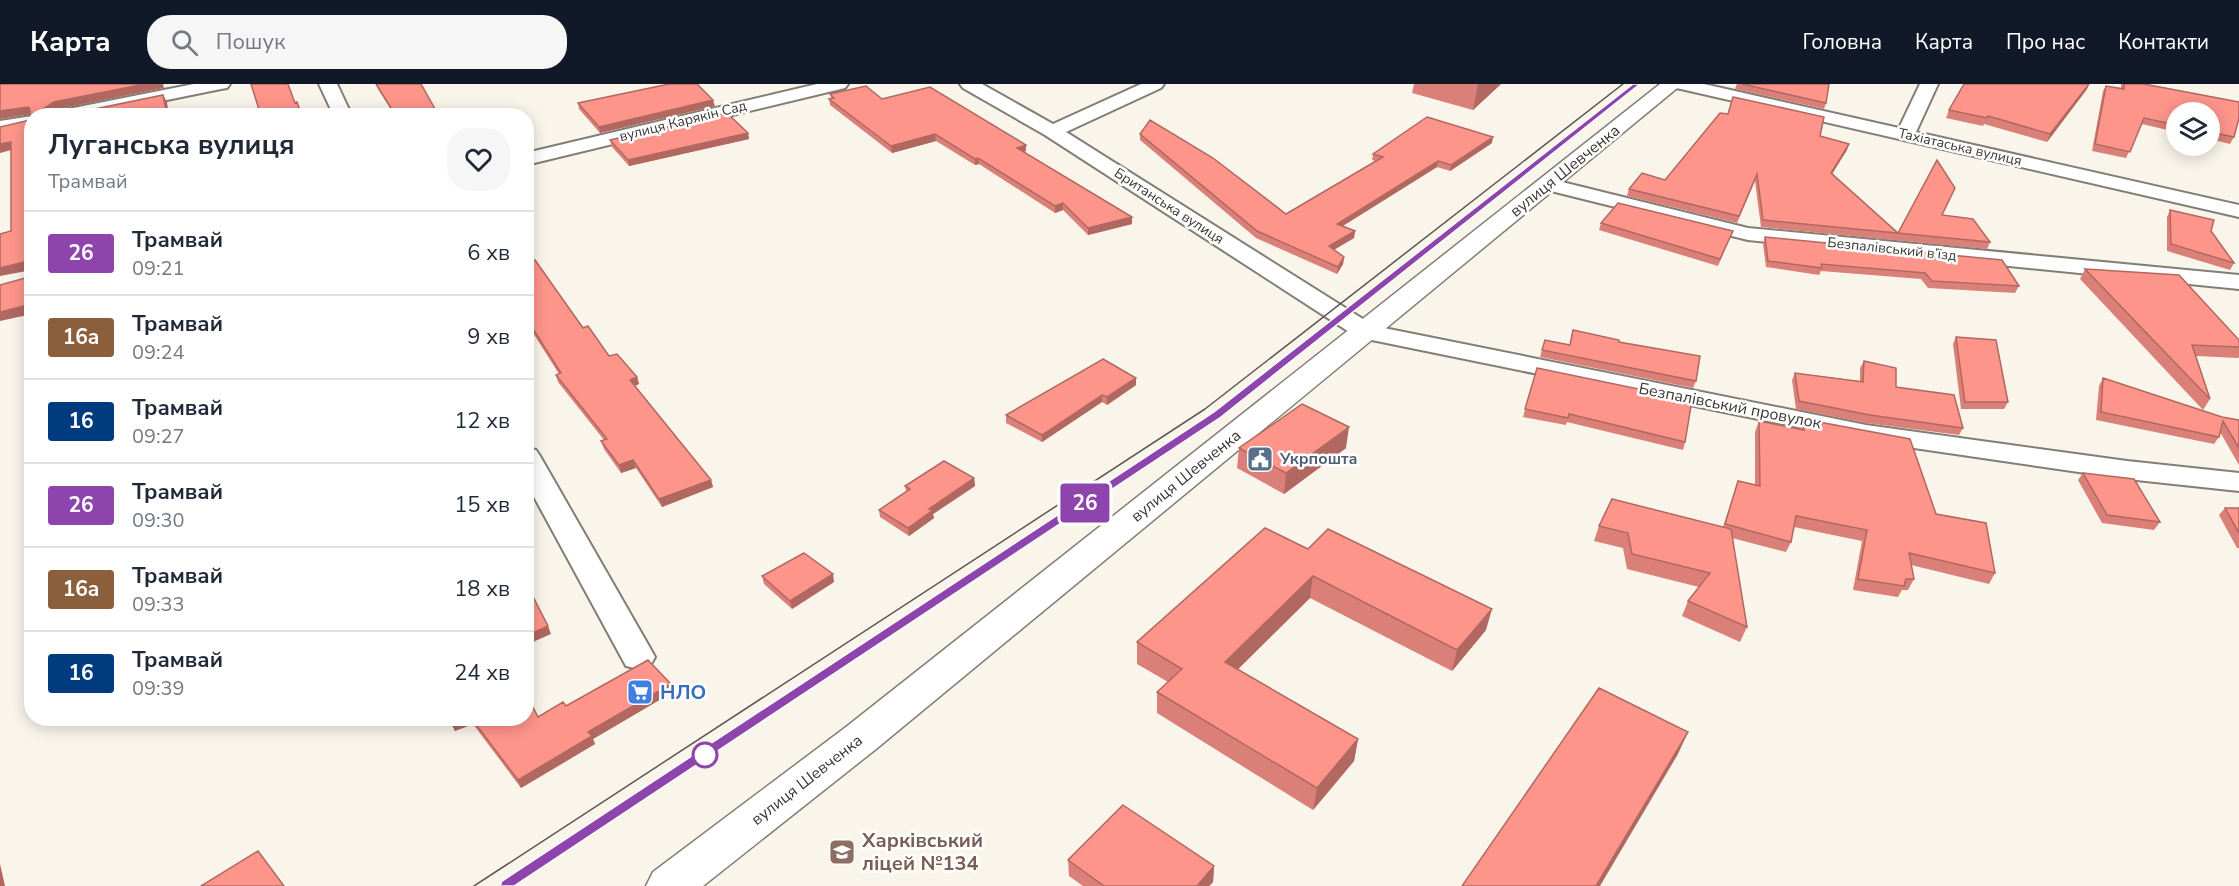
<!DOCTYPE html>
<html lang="uk">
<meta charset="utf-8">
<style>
body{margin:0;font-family:"Nunito Sans",sans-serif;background:#f6f6f7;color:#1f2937;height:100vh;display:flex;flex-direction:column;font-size:22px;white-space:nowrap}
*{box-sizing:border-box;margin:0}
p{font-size:20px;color:#747a83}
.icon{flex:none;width:33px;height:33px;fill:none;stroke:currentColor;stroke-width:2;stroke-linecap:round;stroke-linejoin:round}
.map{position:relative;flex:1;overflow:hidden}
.panel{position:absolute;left:24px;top:24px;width:510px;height:618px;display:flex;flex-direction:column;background:#fff;border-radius:24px;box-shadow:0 3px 15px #0003}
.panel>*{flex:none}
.badge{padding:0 12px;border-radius:4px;font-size:21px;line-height:39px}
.tools{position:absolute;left:2166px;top:18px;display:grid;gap:12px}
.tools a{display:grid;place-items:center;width:54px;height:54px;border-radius:50%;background:#fff;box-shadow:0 3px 15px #0003;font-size:30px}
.map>.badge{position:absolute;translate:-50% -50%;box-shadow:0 0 0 3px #fff}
.round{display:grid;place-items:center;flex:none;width:63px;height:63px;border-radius:24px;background:#f6f6f7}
.summary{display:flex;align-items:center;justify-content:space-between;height:102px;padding:0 24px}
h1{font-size:28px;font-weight:700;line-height:45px}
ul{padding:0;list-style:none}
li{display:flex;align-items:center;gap:18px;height:84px;padding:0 24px;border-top:2px solid #e0e1e3}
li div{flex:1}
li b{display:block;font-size:22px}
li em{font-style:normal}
li .badge{min-width:66px;font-weight:700;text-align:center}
header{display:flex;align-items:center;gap:36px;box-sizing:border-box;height:84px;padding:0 30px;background:#111827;color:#fff}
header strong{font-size:28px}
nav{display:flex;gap:33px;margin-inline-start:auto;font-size:21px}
.search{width:420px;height:54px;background:#f6f6f7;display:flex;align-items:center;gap:15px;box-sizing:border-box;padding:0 21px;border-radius:24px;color:#747a83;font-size:22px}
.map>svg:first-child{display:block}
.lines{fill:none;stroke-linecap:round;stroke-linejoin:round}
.minor-casing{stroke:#827e75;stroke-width:4}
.primary-casing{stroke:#827e75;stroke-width:3}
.minor{fill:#fff;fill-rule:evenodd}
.primary{fill:#fff;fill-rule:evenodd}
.tram{stroke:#5b5853;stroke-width:1.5}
.wall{fill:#da8078}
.shaded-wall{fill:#b16861}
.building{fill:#fd958b;stroke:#b16861;stroke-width:1.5}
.line{fill:#8e44ad;stroke:#fff;stroke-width:1.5}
.stop-dot{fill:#fff;stroke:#8e44ad;stroke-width:3}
.labels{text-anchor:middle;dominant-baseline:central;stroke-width:5;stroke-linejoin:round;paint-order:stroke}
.far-street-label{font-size:14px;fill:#393733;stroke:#fff}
.street-label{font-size:16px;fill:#393733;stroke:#fff}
.service-label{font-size:16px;font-weight:bold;fill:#4e5e75;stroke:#fff;text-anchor:start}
.near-shop-label{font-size:20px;font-weight:bold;fill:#366cbe;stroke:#fff;text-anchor:start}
.near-education-label{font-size:20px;font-weight:bold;fill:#785e54;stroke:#fff;text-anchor:start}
</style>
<header>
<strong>Карта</strong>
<div class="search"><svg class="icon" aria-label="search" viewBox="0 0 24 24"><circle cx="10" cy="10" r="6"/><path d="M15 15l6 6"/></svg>Пошук</div>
<nav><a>Головна</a><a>Карта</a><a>Про нас</a><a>Контакти</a></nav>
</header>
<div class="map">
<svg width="2239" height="802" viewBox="0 0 2239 802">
<rect width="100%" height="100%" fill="#faf5eb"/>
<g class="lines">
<defs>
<path id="minor" d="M194,0H230L227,4L221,5L88,32H49L58,27Z
M319,0H337L352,32H334Z
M817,0H848L845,4L526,81V69Z
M960,0H982L1053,40L1141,0H1164L1161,4L1066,48L1374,242L1866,341L2127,377L2239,389V407L2127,395L1866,357L1357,253L1045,51L963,4Z
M1672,0H1704L1899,44L1920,0H1938L1916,48L2239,121V133L1681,5L1675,4Z
M32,32V43L0,49V37Z
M1550,95L1748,144L2239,191V205L1748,156L1543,105L1540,101L1543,97Z
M526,364L536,366L540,372L650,564L655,573L650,582L638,585L626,582L526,398Z"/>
<path id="primary" d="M1660,0H1682L876,665L703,802H646L653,788L846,643Z"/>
</defs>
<use href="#minor" class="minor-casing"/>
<use href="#primary" class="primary-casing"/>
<use href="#minor" class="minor"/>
<use href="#primary" class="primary"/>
<path class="tram" d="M1618,14L1636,0
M474,802L1205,325L1623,0
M508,802L1218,331L1535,80"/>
</g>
<path class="wall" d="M376,0L439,32H395L378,5Z
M1414,0H1501L1473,26L1412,9Z
M1737,0H1829L1826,19L1824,25L1735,5Z
M2121,0H2144L2239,18V34L2234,53L2230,60L2210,55V28H2176V48L2142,40L2126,74L2092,67L2103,7L2106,2L2121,4Z
M2087,5L2047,58L1984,40L1983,42L1946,34L1949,26Z
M830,10L882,15L1026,67L1024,68L1132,133V140L1088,151L1063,126L1055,129L979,80L975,81L936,57L892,69L830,21L829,15L831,14Z
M578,19L715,22L600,49L579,25Z
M748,49L749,55L629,82L612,63L610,56Z
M1140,50L1286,130L1375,77L1372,76L1373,70L1492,59L1450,87L1437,83L1343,142L1355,147L1354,154L1334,166L1344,173L1343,180L1337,190L1256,154L1140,56Z
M1820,52L1847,66L1832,89L1898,149L1942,131L1990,158L1987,165L1761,143L1755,97L1737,139L1627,112L1629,105Z
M2170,126L2211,147L2234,179L2230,186L2167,167V133Z
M1601,139L1733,147L1718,182L1599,146Z
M1765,153L2019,202L2015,209L1928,204L1921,195L1821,187L1819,191L1766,183L1763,160Z
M526,178L609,272L637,293L639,300L635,302L711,396L713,403L662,423L636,384L621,389L604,365L601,357L604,356L558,298L556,291L559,290L526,238Z
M2085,185L2239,256V273L2238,274L2196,272L2210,315L2203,326L2080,195Z
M1956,253L2008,318L2004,325H1961L1953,260Z
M1545,256L1570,261L1619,258L1696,297L1693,304L1540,273Z
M1864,277L1896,303L1963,344L1959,351L1866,339L1796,325L1792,296L1795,289L1860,297V284Z
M1537,284L1685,358L1683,366L1567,338L1566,341L1523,333Z
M1136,294V301L1107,321L1102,318L1042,358L1006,339V331Z
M2103,294L2222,333L2239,336V381L2220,348L2219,353L2214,360L2096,336L2099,302Z
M1803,335L1936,430L1995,489L1989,500L1911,481L1914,495L1908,506H1902L1898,513L1853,506L1862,457L1794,443L1791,458L1786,468L1732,454L1747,543L1740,558L1682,532L1688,517L1699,503L1627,485L1623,464L1594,457L1599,442L1723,443L1738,397L1755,401V348L1759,337L1799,345Z
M1239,364H1346L1284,410L1237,384Z
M2083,389L2160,438L2154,446L2102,439L2078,396Z
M974,394L975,402L933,430L934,434L909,452L880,433L879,426L906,407L905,402Z
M2225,424H2239V464H2237L2219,431Z
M1308,465L1486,546L1452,587L1310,514L1237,586L1358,655L1354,677L1313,726L1157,629V608L1168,598L1137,580V558Z
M762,492L834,498L792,525L764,500Z
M671,600L673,608L593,655L595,660L521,704L473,640L455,647L449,634H526L538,633L566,622Z
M1068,776L1214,782L1213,798L1209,802H1083L1069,792Z"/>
<path class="shaded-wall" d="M145,0H163L164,4L58,25L47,32L43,25L54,18Z
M1478,0H1501L1473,26Z
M2089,0L2087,5L2047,58L2050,50Z
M163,11L167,18L169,32H138Z
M713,16L715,22L600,49L599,43Z
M28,23L32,30L0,35V27Z
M748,49L749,55L629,82L628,76Z
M935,50L936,57L892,69L891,62Z
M1493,53L1492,59L1450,87L1451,81Z
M11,58L15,65L0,69V60Z
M1849,60L1847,66L1829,95L1831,89Z
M1026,61V67L1017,70V64Z
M978,74L979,80L975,81V75Z
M1438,77L1437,83L1336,146L1337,140Z
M1063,119V126L1055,129V122Z
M1132,133V140L1088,151V144Z
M1355,147L1354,154L1328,169L1329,162Z
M1344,173L1343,180L1337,190L1338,183Z
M28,177L32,186L0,192V184Z
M32,220V230L0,237V228Z
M637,293L639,300L632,303L630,296Z
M1136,294V301L1107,321V313Z
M1102,311V318L1042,358V351Z
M1349,343L1346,364L1284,410L1286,389Z
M633,376L636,384L621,389L619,381Z
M974,394L975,402L933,430L934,434L909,452L908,444L929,425Z
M711,396L713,403L662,423L659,415Z
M833,490L834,498L792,525L790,517Z
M1313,492L1310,514L1223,600L1225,578Z
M1492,525L1486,546L1452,587L1457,566Z
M548,542L551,550L526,561V552Z
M671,600L673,608L593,655L595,660L521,704L518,696L588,648Z
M462,634H470L473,640L455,647L451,639Z
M1688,648L1678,670L1600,802H1596Z
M1358,655L1354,677L1313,726L1317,704Z
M0,780L5,802H0Z
M1214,782L1213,798L1209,802H1197Z"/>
<path class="building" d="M0,0H145L54,18L43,25L45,27H85L163,11L166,26L138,32H32V220L0,228V201L29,193L28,177L0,184V150L11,147V58L0,60V43L30,36V25L28,23L0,27Z
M251,0H288L295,19L297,18L302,32H261Z
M376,0H421L439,32H396Z
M669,0H697L713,16L599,43L578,19Z
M1742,0H1829L1826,19Z
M1964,0H2089L2050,50L1988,32L1987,34L1949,26Z
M2124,0H2144L2239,18V34L2234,53L2210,48V28H2176V41L2144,34L2130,68L2095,60L2106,2L2124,5Z
M866,2L882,15L930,3L1026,61L1017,64L1132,133L1088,144L1063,119L1055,122L978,74L975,75L935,50L891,62L829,15L834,14L830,10Z
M1733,13L1824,33L1820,52L1849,60L1831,89L1898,149L1937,76L1955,104L1942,131L1973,135L1990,158L1763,136L1757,90L1739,132L1629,105L1642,89L1665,96L1720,29L1728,30Z
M727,29L748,49L628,76L610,56Z
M1427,33L1493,53L1451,81L1438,77L1337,140L1355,147L1329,162L1344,173L1338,183L1257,147L1140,50L1150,36L1213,74L1286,130L1383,73L1373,70Z
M1618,119L1733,147L1720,175L1601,139Z
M2170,126L2214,136L2211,147L2234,179L2171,160Z
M1765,153L2002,176L2019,202L1932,197L1925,189L1821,180L1822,184L1768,177Z
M535,176L583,244L588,242L609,272L617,270L637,293L630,296L711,396L659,415L633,376L619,381L601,357L607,355L556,291L561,289L526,234V178Z
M2085,185L2179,191L2239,256V263L2192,261L2210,315Z
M1573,246L1619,256V258L1700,272L1696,297L1542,266L1545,256L1570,261Z
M1956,253L1996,256L2008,318H1965Z
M1103,275L1136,294L1107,313L1102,311L1042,351L1006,331Z
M1864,277L1896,284V303L1954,311L1963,344L1870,331L1799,317L1795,289L1863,298Z
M1537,284L1692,316L1685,358L1569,330L1568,334L1525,325Z
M2103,294L2222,333L2239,336V364L2223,337L2219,353L2101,328Z
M1302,320L1349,343L1286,389L1239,364Z
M1803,335L1910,355L1936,430L1986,439L1995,489L1909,469L1914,495H1906L1904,502L1858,495L1867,446L1796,432L1791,458L1725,440L1738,397L1760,402L1759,337L1804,346Z
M944,377L974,394L929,425L933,426L908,444L879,426L910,405L905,402Z
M2083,389L2134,395L2160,438L2107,431Z
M1612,415L1731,445L1747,543L1688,517L1710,489L1632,470L1628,449L1599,442Z
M2225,424H2239V449Z
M1265,444L1308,465L1328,445L1492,525L1457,566L1313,492L1225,578L1358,655L1317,704L1157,608L1182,585L1137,558Z
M804,469L833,490L790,517L762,492Z
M526,499L548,542L526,552Z
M648,576L671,600L588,648L592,652L518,696L471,634H526V609L538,633L563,618L566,622Z
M1599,604L1688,648L1596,802H1462Z
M449,634H462L451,639Z
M1123,721L1214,782L1197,802H1104L1068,776Z
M258,767L284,802H201Z"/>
<path class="line" d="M1633,0H1640L1221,333L514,802H500L502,797L1214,328Z"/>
<defs>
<symbol id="civic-square" viewBox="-11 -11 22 22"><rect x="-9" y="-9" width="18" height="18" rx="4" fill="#5c6f8a" stroke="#fff"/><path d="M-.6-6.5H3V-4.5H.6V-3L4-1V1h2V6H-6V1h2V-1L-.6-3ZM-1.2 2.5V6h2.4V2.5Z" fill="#fff"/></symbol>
<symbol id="supermarket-square" viewBox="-11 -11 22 22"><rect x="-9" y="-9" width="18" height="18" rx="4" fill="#3f7fe0" stroke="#fff"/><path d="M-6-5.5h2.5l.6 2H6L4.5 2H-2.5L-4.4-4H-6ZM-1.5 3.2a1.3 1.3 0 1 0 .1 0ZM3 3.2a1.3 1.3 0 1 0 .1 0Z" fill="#fff"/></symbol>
<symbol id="school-square" viewBox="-11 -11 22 22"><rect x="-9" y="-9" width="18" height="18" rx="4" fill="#8d6e63" stroke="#fff"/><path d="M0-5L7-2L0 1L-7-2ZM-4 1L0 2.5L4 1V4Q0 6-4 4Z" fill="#fff"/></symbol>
</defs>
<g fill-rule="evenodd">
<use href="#civic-square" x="1245" y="360" width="30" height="30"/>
<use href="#supermarket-square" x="625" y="593" width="30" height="30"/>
<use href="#school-square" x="827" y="753" width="30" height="30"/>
</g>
<circle class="stop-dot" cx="705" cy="671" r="12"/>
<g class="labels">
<g class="far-street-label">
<text transform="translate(683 37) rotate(-14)">вулиця Карякін Сад</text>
<text transform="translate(1960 63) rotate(13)">Тахіатаська вулиця</text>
<text transform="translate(1169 122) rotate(33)">Британська вулиця</text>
<text transform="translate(1892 165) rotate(6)">Безпалівський в’їзд</text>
</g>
<g class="street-label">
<text transform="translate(1565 87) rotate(-39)">вулиця Шевченка</text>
<text transform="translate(1730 322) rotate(11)">Безпалівський провулок</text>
<text transform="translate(1186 392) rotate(-39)">вулиця Шевченка</text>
<text transform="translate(807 696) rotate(-38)">вулиця Шевченка</text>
</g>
<g class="service-label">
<text x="1280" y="375">Укрпошта</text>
</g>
<g class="near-shop-label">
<text x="660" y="608">НЛО</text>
</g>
<g class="near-education-label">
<text x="862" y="756">Харківський<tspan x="862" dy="23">ліцей №134</tspan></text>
</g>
</g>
</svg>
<div class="tools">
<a><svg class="icon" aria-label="layers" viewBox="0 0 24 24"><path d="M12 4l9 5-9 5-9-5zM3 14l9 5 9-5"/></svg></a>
</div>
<b class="badge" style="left:1085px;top:419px;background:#8e44ad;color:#fff">26</b>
<section class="panel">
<div class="summary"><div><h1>Луганська вулиця</h1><p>Трамвай</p></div><a class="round"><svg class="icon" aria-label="heart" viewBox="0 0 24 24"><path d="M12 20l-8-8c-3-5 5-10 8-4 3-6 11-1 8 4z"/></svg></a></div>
<ul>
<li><span class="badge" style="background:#8e44ad;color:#fff">26</span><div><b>Трамвай</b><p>09:21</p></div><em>6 хв</em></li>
<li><span class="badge" style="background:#8b5e3c;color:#fff">16a</span><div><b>Трамвай</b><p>09:24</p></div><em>9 хв</em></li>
<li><span class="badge" style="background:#003b80;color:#fff">16</span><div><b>Трамвай</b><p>09:27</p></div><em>12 хв</em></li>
<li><span class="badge" style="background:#8e44ad;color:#fff">26</span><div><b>Трамвай</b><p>09:30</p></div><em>15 хв</em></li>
<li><span class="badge" style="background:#8b5e3c;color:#fff">16a</span><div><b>Трамвай</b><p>09:33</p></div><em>18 хв</em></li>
<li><span class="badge" style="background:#003b80;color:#fff">16</span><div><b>Трамвай</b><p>09:39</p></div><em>24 хв</em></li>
</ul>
</section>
</div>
